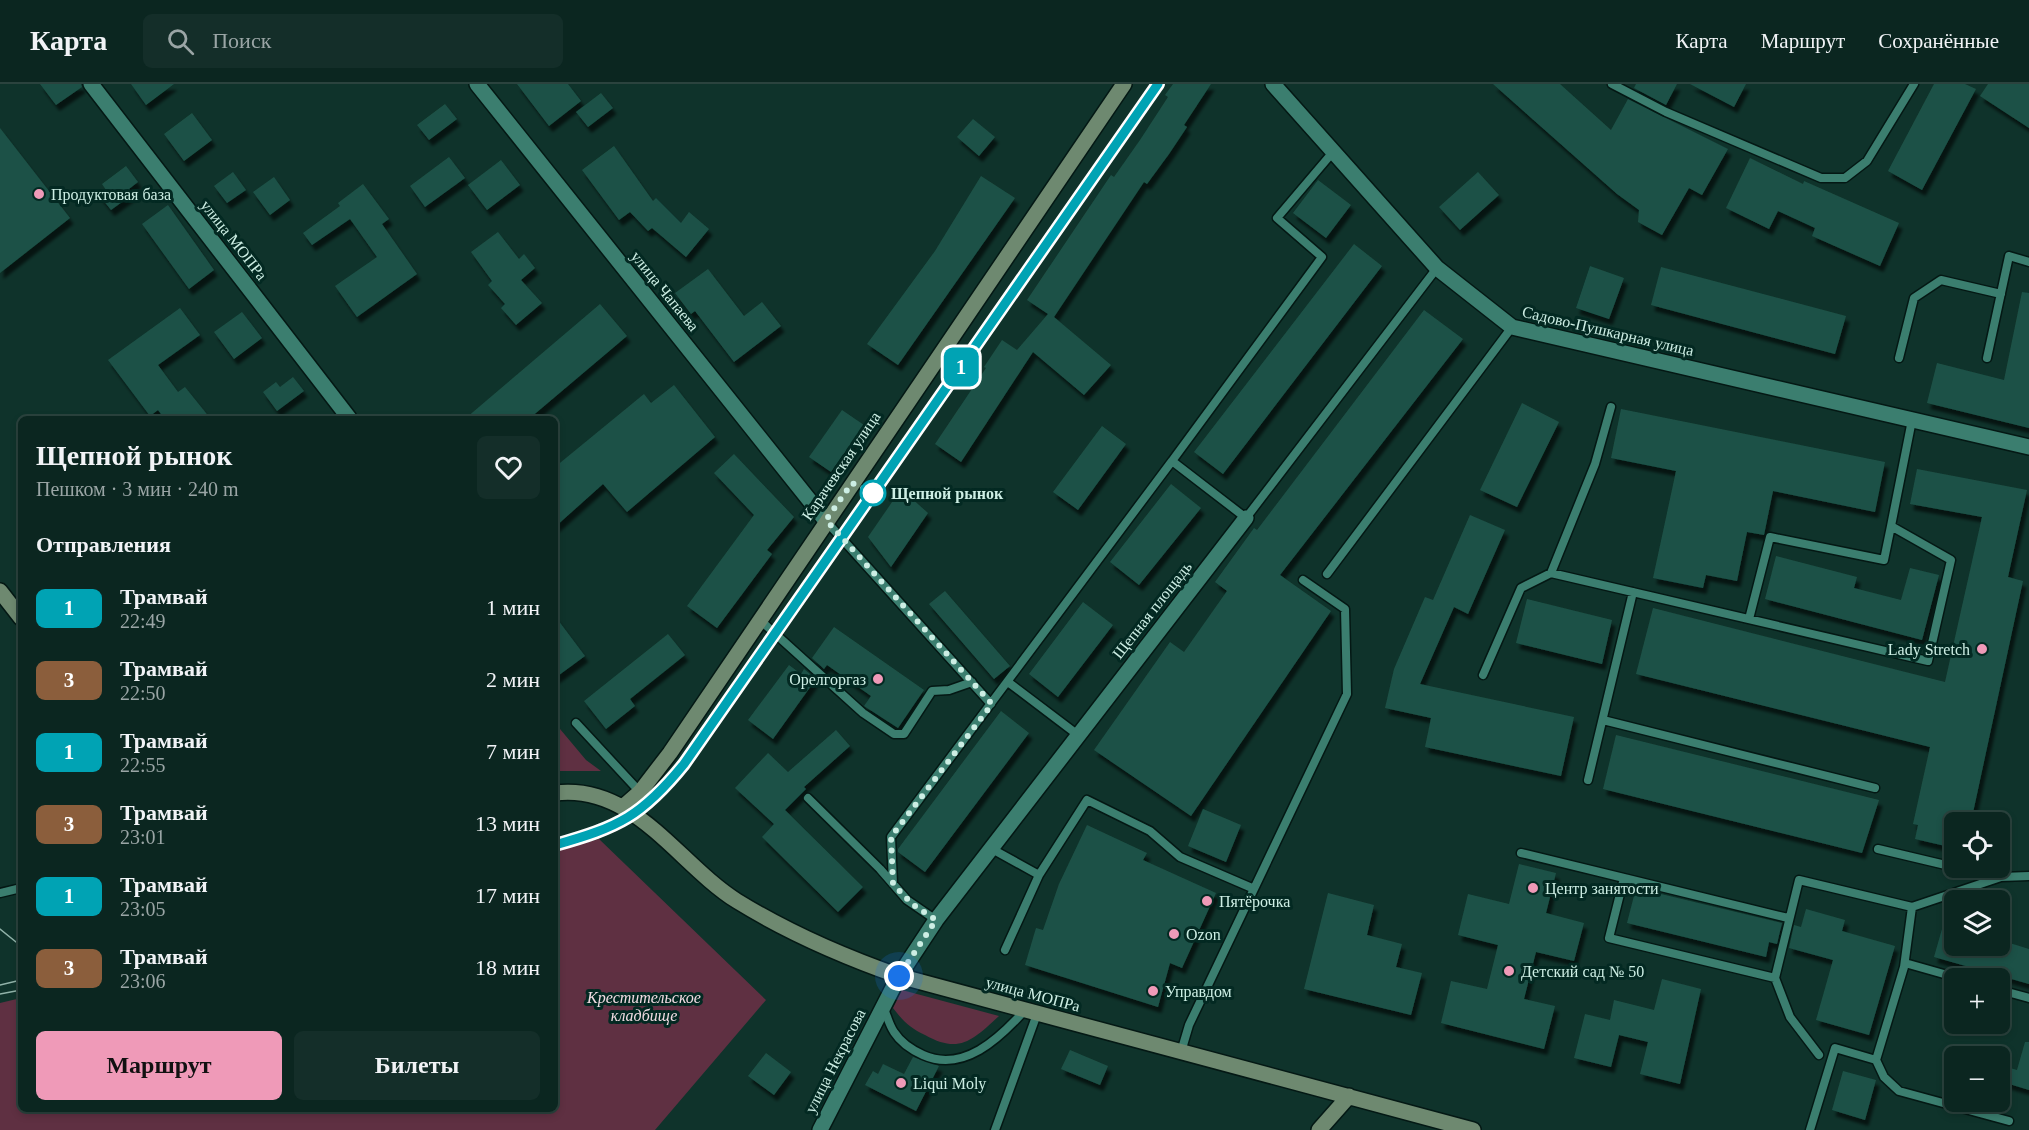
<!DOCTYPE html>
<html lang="ru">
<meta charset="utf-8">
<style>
body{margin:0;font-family:"Times New Roman",serif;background:#142e29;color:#f1f3f6;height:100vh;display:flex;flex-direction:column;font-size:22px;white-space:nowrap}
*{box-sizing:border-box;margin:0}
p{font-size:20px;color:#9aa5a5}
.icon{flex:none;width:33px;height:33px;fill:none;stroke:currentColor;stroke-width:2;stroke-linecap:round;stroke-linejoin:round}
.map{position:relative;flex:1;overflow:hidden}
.drawer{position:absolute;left:18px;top:332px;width:540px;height:696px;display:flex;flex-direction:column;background:#0b2620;border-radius:9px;box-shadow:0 3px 9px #0003,0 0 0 2px #2b433e}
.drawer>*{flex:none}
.badge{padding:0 12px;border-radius:9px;font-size:21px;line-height:39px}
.fabs{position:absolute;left:1944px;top:728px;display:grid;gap:12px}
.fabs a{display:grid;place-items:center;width:66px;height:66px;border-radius:9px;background:#0b2620;box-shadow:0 3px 9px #0003,0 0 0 2px #2b433e;font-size:30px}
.you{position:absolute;width:30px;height:30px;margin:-15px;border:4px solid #fff;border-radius:50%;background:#1a73e8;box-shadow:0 0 0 9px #1a73e833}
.map>.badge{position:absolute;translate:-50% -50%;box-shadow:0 0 0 3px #fff}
h2{padding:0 18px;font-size:22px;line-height:54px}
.round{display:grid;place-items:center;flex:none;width:63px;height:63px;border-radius:9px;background:#142e29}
.head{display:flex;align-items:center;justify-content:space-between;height:102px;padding:0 18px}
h1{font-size:28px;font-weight:800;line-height:45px}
.button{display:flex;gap:12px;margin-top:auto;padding:12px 18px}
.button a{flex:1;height:69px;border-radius:9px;background:#ef9ab8;color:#111;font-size:24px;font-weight:800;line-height:69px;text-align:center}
.button a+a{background:#142e29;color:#f1f3f6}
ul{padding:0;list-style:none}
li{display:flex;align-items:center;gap:18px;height:72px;padding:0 18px}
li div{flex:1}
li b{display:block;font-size:22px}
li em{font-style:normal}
li .badge{min-width:66px;font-weight:700;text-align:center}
header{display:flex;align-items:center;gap:36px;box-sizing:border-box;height:84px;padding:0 30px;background:#0b2620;border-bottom:2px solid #2b433e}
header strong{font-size:28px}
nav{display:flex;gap:33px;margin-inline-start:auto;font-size:21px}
.search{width:420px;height:54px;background:#142e29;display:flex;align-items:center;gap:15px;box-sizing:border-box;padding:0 21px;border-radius:9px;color:#9aa5a5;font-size:22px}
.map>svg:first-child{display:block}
.green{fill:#5f3042}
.building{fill:#1d5146;filter:url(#shadow)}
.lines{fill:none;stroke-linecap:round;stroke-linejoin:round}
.lane-casing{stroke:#041814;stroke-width:11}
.street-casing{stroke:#041814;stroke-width:18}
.secondary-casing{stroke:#041814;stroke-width:18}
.lane{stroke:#3b7e6f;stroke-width:8}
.street{stroke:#3b7e6f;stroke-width:15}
.secondary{stroke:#6e8970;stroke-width:15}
.tram{stroke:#91b3a9;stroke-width:1.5}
.line-casing{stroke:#fff;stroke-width:14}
.line{stroke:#00a3b4;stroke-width:9}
.walk{stroke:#cdeee4;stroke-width:6;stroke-dasharray:0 10.8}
.poi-dot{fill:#ef9ab8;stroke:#032922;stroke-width:2}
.stop-dot{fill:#fff;stroke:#00a3b4;stroke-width:3}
.labels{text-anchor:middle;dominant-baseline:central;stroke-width:6;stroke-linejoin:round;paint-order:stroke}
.poi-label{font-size:16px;fill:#cdeee4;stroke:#032922;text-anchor:start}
.street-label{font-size:16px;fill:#cdeee4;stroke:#032922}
.stop-label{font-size:16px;font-weight:bold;fill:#cdeee4;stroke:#032922;text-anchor:start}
.park-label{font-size:16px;font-style:italic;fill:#f2dce3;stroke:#032922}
</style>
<header>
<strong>Карта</strong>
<div class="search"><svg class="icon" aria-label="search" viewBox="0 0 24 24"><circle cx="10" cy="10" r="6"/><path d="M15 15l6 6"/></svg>Поиск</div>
<nav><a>Карта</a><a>Маршрут</a><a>Сохранённые</a></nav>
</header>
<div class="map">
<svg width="2029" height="1046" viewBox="0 0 2029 1046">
<defs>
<filter id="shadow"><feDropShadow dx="3.5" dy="6" stdDeviation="1.5" flood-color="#0009"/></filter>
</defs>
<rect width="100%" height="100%" fill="#0f332b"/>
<path class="green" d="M555,639L586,676L601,687H555Z
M599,755L766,916L655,1046H0V919L21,914V1024H555V767Z
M902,906L999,932C972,957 959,970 925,951C910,944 903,937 893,924Z"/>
<path class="building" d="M40,0H81L82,3L56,21Z
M131,0H174L146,21Z
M517,0H568L581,17L549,42Z
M1173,0H1211L1184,41L1187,43L1169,70L1147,100L1144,98L1054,233L1111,281L1084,311L1033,268L961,378L935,360L986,284L984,283L1002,256L1017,266L1048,230L1027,216L1111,91L1114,93L1140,56L1168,13L1165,11Z
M1493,0H1560L1611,46L1628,15L1728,65L1702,111L1689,104L1662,151L1638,138L1639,126L1617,110Z
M1636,0H1677L1666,21L1634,4Z
M1690,0H1746L1734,23Z
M1934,0H1965L1976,5L1922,106L1888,87Z
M1988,0H2029V44L1980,12Z
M601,9L613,24L588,43L576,28Z
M445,20L457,35L429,56L417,41Z
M192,29L212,56L184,77L164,50Z
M973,35L995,53L979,72L957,53Z
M0,44L70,134L0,189Z
M614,62L653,117L656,114L681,139L689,128L709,145L686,173L652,144L648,147L630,128L619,136L582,86Z
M449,73L465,94L425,123L410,102Z
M1750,74L1803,100L1804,97L1899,139L1880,182L1812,152L1815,144L1778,127L1769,145L1726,124Z
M501,76L520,101L487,126L468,101Z
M126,82L138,98L129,105L133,110L111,126L99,111L106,106L102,100Z
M233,88L246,106L227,119L214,102Z
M1478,88L1499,111L1460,146L1439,123Z
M981,92L1015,114L898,281L867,260L935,167Z
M274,93L290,116L270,131L253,108Z
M1318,96L1351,121L1326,154L1293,129Z
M363,100L389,135L382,140L417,190L357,233L335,202L377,173L350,135L312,161L303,149L340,122L338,119Z
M168,121L214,186L189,205L142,140Z
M498,148L519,175L524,170L535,184L521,196L542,219L516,241L501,224L505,220L488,201L492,197L471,168Z
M1354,160L1382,182L1223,390L1194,368Z
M1590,182L1624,194L1609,235L1576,224Z
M1661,183L1846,232L1835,270L1651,221Z
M708,185L744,232L762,218L781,242L734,278L695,227L691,230L675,209Z
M2022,208L2029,209V344L1927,319L1937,279L2004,296Z
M600,220L627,252L530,334H466Z
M180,224L200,251L158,281L178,308L185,303L210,334H164L158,326L150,332L108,276Z
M1424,226L1463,255L1280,491L1331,527L1191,732L1094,666L1170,558L1184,568L1227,507L1215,498L1254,444L1257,446Z
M242,228L262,254L234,275L214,248Z
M293,293L304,307L277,327L263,308L276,298L280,303Z
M674,301L715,353L627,428L603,400L555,443V383L644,310L651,319Z
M1522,319L1559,338L1517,423L1480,406Z
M1621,325L1885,378L1875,428L1773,407L1764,451L1747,448L1737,497L1706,491L1703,504L1653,494L1676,387L1611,374Z
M842,326L864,341L831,388L809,373Z
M1102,342L1126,360L1078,426L1053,408Z
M734,370L794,433L767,466L772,470L717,544L687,522L754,431L714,389Z
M1917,385L2027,406L2008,493L2023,497L1971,738H1954V764L1915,755L1918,741L1913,740L1930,663L1636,590L1653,524L1945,598L1982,433L1910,420Z
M1171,400L1201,424L1139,501L1110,478Z
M901,405L928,429L891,483L868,453Z
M1470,431L1505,446L1468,530L1454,523L1420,600L1574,633L1561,692L1425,663L1431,634L1385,624L1394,585L1425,513L1433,516Z
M1776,472L1857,493L1854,504L1901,516L1910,484L1939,491L1922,556L1765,515Z
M945,507L1010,582L994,595L929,520Z
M1527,515L1612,536L1602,580L1516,559Z
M1083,518L1113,541L1058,613L1029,590Z
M555,532L585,572L555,594Z
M834,543L924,606L898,644L864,622L871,612L827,581L824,585L812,574Z
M668,550L685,571L630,615L635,622L606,645L584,617Z
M789,581L801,590L804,585L816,595L773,655L748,636Z
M1001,627L1029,649L925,788L898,768V765Z
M836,646L850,662L804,703L806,705L785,726L863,803L838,828L762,753L774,740L735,704L768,669L788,688Z
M1616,651L1879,716L1862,769L1603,705Z
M1203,725L1241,741L1226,778L1188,762Z
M1087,741L1147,769L1143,776L1216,809L1182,884L1170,879L1158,923L1025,881L1036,844L1043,846L1059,800Z
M1519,780L1556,789L1546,829L1584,839L1574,877L1536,868L1524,915L1555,922L1544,965L1441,939L1451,897L1487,905L1498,861L1458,851L1468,810L1509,820Z
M1636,804L1782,839L1777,860L1769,858L1766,873L1627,839Z
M1328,809L1374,821L1367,851L1402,860L1396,883L1422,889L1411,931L1304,905Z
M1954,815V861H2000V856L2029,865V900L1934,873L1950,817Z
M1806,825L1845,836L1842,847L1895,862L1869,951L1816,936L1833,876L1789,864L1794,841L1801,843Z
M1662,895L1701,905L1680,1000L1640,990L1648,958L1619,951L1611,983L1574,974L1585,930L1610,936L1614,916L1654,926Z
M2025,958H2029V1006L2006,999L2010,984L2017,986Z
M1070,966L1108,982L1100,1001L1061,985Z
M766,969L791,988L774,1011L748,992Z
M913,973L939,982L916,1027L865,1001L873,987L878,990L883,980L904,990Z
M1843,987L1876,996L1865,1036L1832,1026Z"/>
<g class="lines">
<defs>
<path id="lane" d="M1612,0L1666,28L1821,94H1845L1867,77L1914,0
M1333,68L1277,134L1322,173L1172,377L1246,434L1437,184
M1899,274L1914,214L1941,196L2001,210
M1987,274L2009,172L2029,178
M1611,323L1595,380L1551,489L1928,577L1951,476L1891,442L1912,336
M826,437L991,620
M1327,490L1512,243
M1749,535L1770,453L1884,476L1891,442
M760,536L863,629L894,650H904L932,607L949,606L972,598
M1483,591L1521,504L1551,489
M1008,598L1078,651
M1603,636L1875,704
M576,639L640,708
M1588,696L1633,508
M808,714L880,785L907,816L936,836
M992,765L1039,791
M1878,765L1954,783
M1521,769L1624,794
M1956,783L2001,793L2029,792
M893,800L891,753L1172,377
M0,809L21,804
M1005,866L1039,791L1087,716L1150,747L1180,773L1252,804
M1905,879L1958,894
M1775,894L1609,854L1624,794L1788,834
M2000,906L2029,914
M883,923C887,931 889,941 894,948C901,959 912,966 923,971C963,989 999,955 1025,926
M1181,968L1189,941L1347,610L1345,525L1303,496
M1819,971L1790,933L1775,894L1799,796L1912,823L2001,793
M1876,976L1884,993L1899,1007L2009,1037
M995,1046L1037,930
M1810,1046L1835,964L1876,976L1904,883L1912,823"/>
<path id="street" d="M91,0L349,334
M477,0L826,437
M1273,0L1437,184L1512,243L2029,363
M820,1046L899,892L936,836L1246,434"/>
<path id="secondary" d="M0,507L21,534
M555,709C634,699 678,780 737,817C789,849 842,872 899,892L1473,1046
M624,722L640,708L670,669L1124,0
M1319,1046L1349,1012"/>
</defs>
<use href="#lane" class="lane-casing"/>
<use href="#street" class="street-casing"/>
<use href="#secondary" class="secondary-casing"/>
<use href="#lane" class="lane"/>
<use href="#street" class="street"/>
<use href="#secondary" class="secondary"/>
<path class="tram" d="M555,761C619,743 641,733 684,680L1158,0
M0,845L21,862
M0,901L21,896
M0,910L21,906"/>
</g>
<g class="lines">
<defs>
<path id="line" d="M555,761C619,743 642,732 684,680L1158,0"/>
</defs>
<use href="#line" class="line-casing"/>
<use href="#line" class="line"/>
<path class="walk" d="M873,409L852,399L826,436L992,620L891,753L893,800L912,820L936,836L899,892"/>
</g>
<g class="poi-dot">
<circle cx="39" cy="110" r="6"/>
<circle cx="1982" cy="565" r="6"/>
<circle cx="878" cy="595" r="6"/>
<circle cx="1533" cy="804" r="6"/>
<circle cx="1207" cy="817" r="6"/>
<circle cx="1174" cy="850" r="6"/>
<circle cx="1509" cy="887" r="6"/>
<circle cx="1153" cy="907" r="6"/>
<circle cx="901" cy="999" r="6"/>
</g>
<circle class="stop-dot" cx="873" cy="409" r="12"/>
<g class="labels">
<g class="poi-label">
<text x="51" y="110">Продуктовая база</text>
<text x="1970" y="565" text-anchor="end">Lady Stretch</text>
<text x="866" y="595" text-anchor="end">Орелгоргаз</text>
<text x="1545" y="804">Центр занятости</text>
<text x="1219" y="817">Пятёрочка</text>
<text x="1186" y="850">Ozon</text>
<text x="1521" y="887">Детский сад № 50</text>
<text x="1165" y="907">Управдом</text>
<text x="913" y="999">Liqui Moly</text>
</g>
<g class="street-label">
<text transform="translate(234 156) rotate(52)">улица МОПРа</text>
<text transform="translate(665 207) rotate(51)">улица Чапаева</text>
<text transform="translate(1608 247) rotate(13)">Садово-Пушкарная улица</text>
<text transform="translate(841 382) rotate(-56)">Карачевская улица</text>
<text transform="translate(1152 526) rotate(-52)">Щепная площадь</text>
<text transform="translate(1033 910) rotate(15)">улица МОПРа</text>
<text transform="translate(835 977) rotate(-63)">улица Некрасова</text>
</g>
<g class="stop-label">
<text x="891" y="409">Щепной рынок</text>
</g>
<g class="park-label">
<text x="644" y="913">Крестительское<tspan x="644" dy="18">кладбище</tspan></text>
</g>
</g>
</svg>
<div class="fabs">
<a><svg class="icon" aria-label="locate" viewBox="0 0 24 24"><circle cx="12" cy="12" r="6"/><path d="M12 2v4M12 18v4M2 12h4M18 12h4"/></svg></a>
<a><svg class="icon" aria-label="layers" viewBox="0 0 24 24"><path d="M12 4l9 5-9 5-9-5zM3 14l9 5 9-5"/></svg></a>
<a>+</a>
<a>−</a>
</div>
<div class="you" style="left:899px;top:892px"></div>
<b class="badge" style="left:961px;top:283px;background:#00a3b4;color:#fff">1</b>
<section class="drawer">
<div class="head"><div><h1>Щепной рынок</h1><p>Пешком · 3 мин · 240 m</p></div><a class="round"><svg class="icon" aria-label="heart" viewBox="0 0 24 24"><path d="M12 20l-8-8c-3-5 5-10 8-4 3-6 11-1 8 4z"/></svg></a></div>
<h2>Отправления</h2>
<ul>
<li><span class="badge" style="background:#00a3b4;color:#fff">1</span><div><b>Трамвай</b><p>22:49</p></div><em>1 мин</em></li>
<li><span class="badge" style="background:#8b5e3c;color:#fff">3</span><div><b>Трамвай</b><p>22:50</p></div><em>2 мин</em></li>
<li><span class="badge" style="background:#00a3b4;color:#fff">1</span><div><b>Трамвай</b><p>22:55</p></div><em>7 мин</em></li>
<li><span class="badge" style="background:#8b5e3c;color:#fff">3</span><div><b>Трамвай</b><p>23:01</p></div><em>13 мин</em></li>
<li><span class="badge" style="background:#00a3b4;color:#fff">1</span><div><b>Трамвай</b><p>23:05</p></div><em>17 мин</em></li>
<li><span class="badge" style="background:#8b5e3c;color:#fff">3</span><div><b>Трамвай</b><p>23:06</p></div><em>18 мин</em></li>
</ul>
<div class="button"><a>Маршрут</a><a>Билеты</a></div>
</section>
</div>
